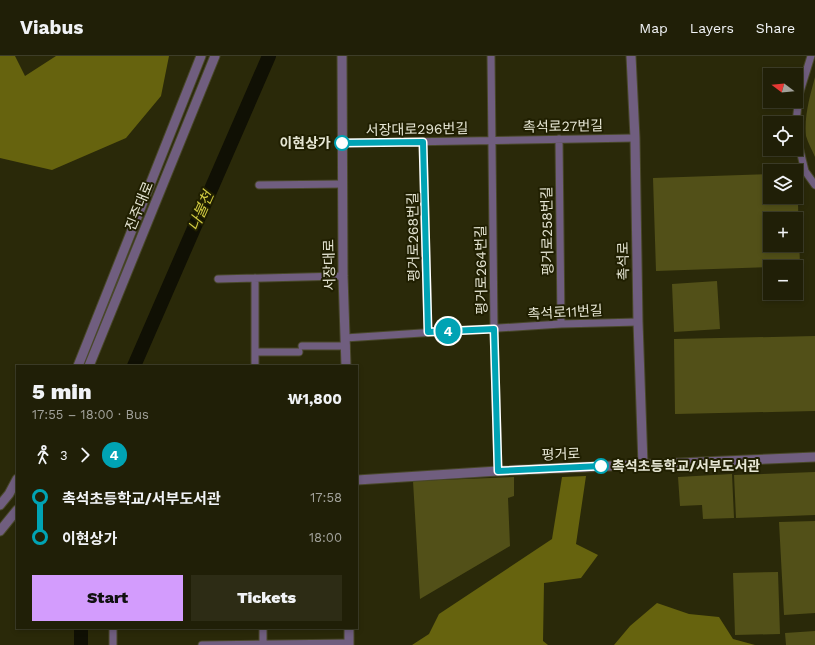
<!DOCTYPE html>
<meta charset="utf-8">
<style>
body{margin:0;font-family:"Work Sans","Noto Sans KR",sans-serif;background:#2d2c15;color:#f1f3f6;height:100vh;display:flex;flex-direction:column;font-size:15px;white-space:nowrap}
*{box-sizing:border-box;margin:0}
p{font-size:13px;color:#a2a29b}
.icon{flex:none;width:22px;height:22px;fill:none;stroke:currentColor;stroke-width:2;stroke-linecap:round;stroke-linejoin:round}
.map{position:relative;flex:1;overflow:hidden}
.drawer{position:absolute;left:16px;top:309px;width:342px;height:264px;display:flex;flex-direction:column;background:#201f07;border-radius:0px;box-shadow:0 2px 6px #0003,0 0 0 1px #3d3d28}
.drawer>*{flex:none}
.badge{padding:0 8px;border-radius:13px;font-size:14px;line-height:26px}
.needle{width:26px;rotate:286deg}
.buttons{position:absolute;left:763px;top:12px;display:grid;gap:8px}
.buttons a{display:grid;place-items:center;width:40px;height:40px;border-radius:0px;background:#201f07;box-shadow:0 2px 6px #0003,0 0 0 1px #3d3d28;font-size:20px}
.map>.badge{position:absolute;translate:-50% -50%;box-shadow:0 0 0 2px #fff}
.legs{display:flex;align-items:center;gap:6px;height:44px;padding:0 16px;font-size:13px}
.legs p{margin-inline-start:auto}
.headline{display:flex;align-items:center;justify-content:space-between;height:68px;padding:0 16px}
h1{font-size:22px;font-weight:800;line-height:30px}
.cta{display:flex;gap:8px;margin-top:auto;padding:8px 16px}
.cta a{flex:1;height:46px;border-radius:0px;background:#d39cfd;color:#111;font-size:16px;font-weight:800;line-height:46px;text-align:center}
.cta a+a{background:#2d2c15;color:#f1f3f6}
ul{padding:0 16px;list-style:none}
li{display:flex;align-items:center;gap:14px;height:40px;font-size:15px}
li i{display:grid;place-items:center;width:6px;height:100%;margin:0 5px;background:currentColor}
li i::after{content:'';width:10px;height:10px;margin:-5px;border:3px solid;border-radius:50%;background:#201f07}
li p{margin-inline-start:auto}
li:first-child i{background:linear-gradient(#0000 50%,currentColor 0)}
li:last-child i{background:linear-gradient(currentColor 50%,#0000 0)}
header{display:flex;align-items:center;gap:24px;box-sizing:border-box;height:56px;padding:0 20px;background:#201f07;border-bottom:1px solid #3d3d28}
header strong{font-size:19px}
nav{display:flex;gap:22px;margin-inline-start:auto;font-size:14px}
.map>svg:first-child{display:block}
.green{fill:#525018;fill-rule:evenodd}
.forest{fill:#66630e}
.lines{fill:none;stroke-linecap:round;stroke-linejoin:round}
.river{stroke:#101004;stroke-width:14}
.minor-casing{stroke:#484729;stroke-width:9}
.tertiary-casing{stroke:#484729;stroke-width:11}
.minor{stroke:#705e7f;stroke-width:7}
.tertiary{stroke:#705e7f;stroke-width:9}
.line-1-casing{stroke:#fff;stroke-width:9}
.line-1{stroke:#00a3b4;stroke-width:6}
.stop-1-dot{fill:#fff;stroke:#00a3b4;stroke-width:2}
.labels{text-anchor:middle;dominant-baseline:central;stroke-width:4;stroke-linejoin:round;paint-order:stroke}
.street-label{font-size:14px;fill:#e6e6d4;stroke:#201f01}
.stop-label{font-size:14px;font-weight:bold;fill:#e6e6d4;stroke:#201f01;text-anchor:end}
.water-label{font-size:15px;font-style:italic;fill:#d0ca41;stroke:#201f01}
</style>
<header>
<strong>Viabus</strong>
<nav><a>Map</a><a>Layers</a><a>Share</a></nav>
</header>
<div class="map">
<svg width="815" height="589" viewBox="0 0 815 589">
<rect width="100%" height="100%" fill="#2a2909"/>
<path class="green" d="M815,21V101C812,94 808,87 806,80C804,60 810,40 815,21Z
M796,117H797L800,210L656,215L653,122L770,118V141H796ZM770,163H796V189H770Z
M717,225L720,273L674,276L672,228Z
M815,280V355L675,358L674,283Z
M815,416V459L736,462L734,419Z
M732,418L734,462L703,463L702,449L680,450L678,421Z
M514,421V440L508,442L510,490L420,543L413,425Z
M815,465V557L784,559L779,466Z
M778,516L780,578L735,579L733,517Z
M815,575V589H786L785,577Z"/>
<path class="forest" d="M0,0H15L25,20L56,0H169L161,40L126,82L52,114L0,102Z
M586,420L576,488L598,499L581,522L544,527L543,585L548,589H412L429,578L439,558L552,483L562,421Z
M657,547L689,558L719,561L733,583L755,589H614L630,570Z"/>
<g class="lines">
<path class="river" d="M134,310L269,0
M81,572V589"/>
<defs>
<path id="minor" d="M491,0L494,273L498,415
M796,67L799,39L811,0
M796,78L805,115L815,129
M559,83L561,268
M423,86L428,275
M342,87L635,82
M259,129L343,128
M255,222V310
M218,223L343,220
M345,282L561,268L638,266
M302,290H346
M255,296H299
M263,572V588
M113,589V572
M202,589L349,587"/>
<path id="tertiary" d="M342,0L343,220L346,310
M631,0L635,82L638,266L643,409
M78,310L201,0
M89,310L215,0
M357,424L498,415L815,401
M0,449L9,438L17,423
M0,475L17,454
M349,572V589"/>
</defs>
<use href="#minor" class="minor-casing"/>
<use href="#tertiary" class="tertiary-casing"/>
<use href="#minor" class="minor"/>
<use href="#tertiary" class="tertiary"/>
</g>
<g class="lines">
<defs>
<path id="line-1" d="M342,87L423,86L428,276L494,273L498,415L601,410"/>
</defs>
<use href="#line-1" class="line-1-casing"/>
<use href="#line-1" class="line-1"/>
</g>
<g class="stop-1-dot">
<circle cx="342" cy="87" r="7"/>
<circle cx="601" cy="410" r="7"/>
</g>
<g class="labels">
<g class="street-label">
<text transform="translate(563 70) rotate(-1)">촉석로27번길</text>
<text transform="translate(417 73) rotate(-1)">서장대로296번길</text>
<text transform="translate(139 150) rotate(-68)">진주대로</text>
<text transform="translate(547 175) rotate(-91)">평거로258번길</text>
<text transform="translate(413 181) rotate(-91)">평거로268번길</text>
<text transform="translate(623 205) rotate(-91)">촉석로</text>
<text transform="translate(329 209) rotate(-91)">서장대로</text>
<text transform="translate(481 214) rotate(-91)">평거로264번길</text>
<text transform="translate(565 256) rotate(-3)">촉석로11번길</text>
<text transform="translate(561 398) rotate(-2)">평거로</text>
</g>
<g class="stop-label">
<text x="331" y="87">이현상가</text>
<text x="612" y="410" text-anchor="start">촉석초등학교/서부도서관</text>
</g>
<g class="water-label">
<text transform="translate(201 155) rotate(-66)">나불천</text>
</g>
</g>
</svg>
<div class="buttons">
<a><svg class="needle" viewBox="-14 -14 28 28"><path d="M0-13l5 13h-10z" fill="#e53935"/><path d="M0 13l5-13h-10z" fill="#a2a29b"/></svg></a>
<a><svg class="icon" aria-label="locate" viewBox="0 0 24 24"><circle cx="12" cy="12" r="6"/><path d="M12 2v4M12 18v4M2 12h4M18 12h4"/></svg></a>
<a><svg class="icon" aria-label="layers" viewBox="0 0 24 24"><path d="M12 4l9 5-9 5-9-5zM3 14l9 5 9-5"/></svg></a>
<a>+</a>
<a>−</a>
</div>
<b class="badge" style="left:448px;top:275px;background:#00a3b4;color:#fff">4</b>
<section class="drawer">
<div class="headline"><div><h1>5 min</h1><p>17:55 – 18:00 · Bus</p></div><b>₩1,800</b></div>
<div class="legs"><svg class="icon" aria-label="walk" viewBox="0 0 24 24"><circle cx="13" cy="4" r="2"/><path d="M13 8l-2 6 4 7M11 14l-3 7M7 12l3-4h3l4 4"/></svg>3<svg class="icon" aria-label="forward" viewBox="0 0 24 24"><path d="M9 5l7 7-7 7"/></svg><b class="badge" style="background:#00a3b4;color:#fff">4</b></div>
<ul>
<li><i style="color:#00a3b4"></i><b>촉석초등학교/서부도서관</b><p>17:58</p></li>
<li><i style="color:#00a3b4"></i><b>이현상가</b><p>18:00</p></li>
</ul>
<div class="cta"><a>Start</a><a>Tickets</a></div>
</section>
</div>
